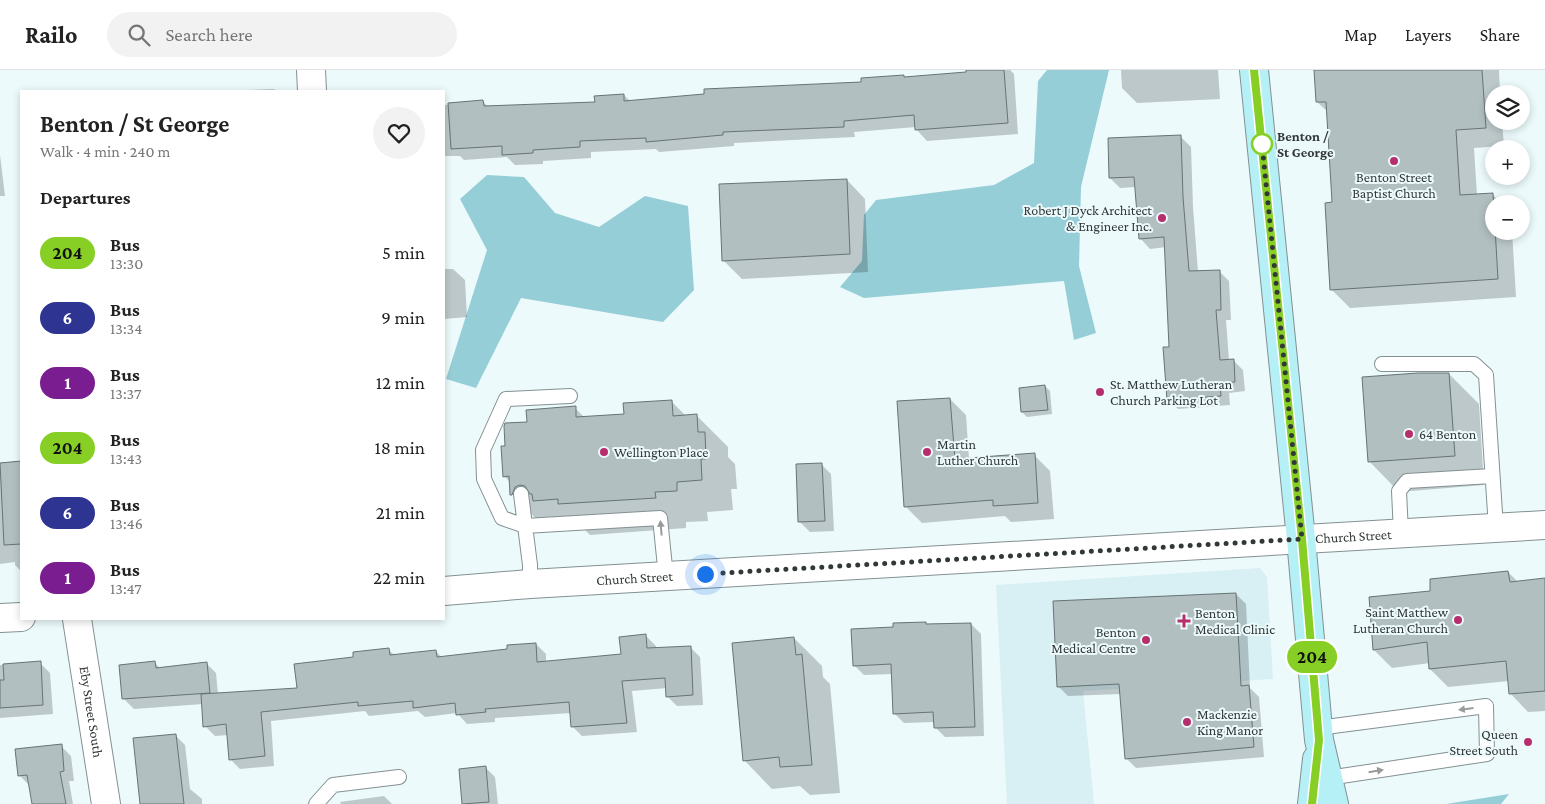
<!DOCTYPE html>
<meta charset="utf-8">
<style>
body{margin:0;font-family:"Crimson Pro",serif;background:#f2f2f2;color:#222;height:100vh;display:flex;flex-direction:column;font-size:19px;white-space:nowrap}
*{box-sizing:border-box;margin:0}
p{font-size:16px;color:#767676}
.icon{flex:none;width:28px;height:28px;fill:none;stroke:currentColor;stroke-width:2;stroke-linecap:round;stroke-linejoin:round}
.map{position:relative;flex:1;overflow:hidden}
.sheet{position:absolute;left:20px;top:20px;width:425px;height:530px;display:flex;flex-direction:column;background:#fff;border-radius:0px;box-shadow:0 2px 8px #0003}
.sheet>*{flex:none}
.badge{padding:0 10px;border-radius:16px;font-size:18px;line-height:32px}
.tools{position:absolute;left:1485px;top:15px;display:grid;gap:10px}
.tools a{display:grid;place-items:center;width:45px;height:45px;border-radius:50%;background:#fff;box-shadow:0 2px 8px #0003;font-size:25px}
.you{position:absolute;width:25px;height:25px;margin:-12px;border:4px solid #fff;border-radius:50%;background:#1a73e8;box-shadow:0 0 0 8px #1a73e833}
.map>.badge{position:absolute;translate:-50% -50%;box-shadow:0 0 0 2px #fff}
h2{padding:0 20px;font-size:19px;line-height:45px}
.round{display:grid;place-items:center;flex:none;width:52px;height:52px;border-radius:26px;background:#f2f2f2}
.headline{display:flex;align-items:center;justify-content:space-between;height:85px;padding:0 20px}
h1{font-size:24px;font-weight:700;line-height:38px}
ul{padding:0;list-style:none}
li{display:flex;align-items:center;gap:15px;height:65px;padding:0 20px}
li div{flex:1}
li b{display:block;font-size:19px}
li em{font-style:normal}
li .badge{min-width:55px;font-weight:700;text-align:center}
header{display:flex;align-items:center;gap:30px;box-sizing:border-box;height:70px;padding:0 25px;background:#fff;border-bottom:1px solid #e0e0e0}
header strong{font-size:24px}
nav{display:flex;gap:28px;margin-inline-start:auto;font-size:18px}
.search{width:350px;height:45px;background:#f2f2f2;display:flex;align-items:center;gap:12px;box-sizing:border-box;padding:0 18px;border-radius:28px;color:#767676;font-size:19px}
.map>svg:first-child{display:block}
.built{fill:#d8eff3}
.green{fill:#96ced7}
.shadow{fill:#0003}
.building{fill:#b1bfc1;stroke:#677475}
.lines{fill:none;stroke-linecap:round;stroke-linejoin:round}
.lane-casing{stroke:#849092;stroke-width:16}
.street-casing{stroke:#849092;stroke-width:30}
.secondary-casing{stroke:#849092;stroke-width:30}
.lane{stroke:#fff;stroke-width:14}
.street{stroke:#fff;stroke-width:28}
.secondary{stroke:#b5f0f6;stroke-width:28}
.oneway{fill:#989b9c}
.line-casing{stroke:#fff;stroke-width:11}
.line{stroke:#87cf25;stroke-width:8}
.walk{stroke:#323738;stroke-width:5;stroke-dasharray:0 9}
.stop-dot{fill:#fff;stroke:#87cf25;stroke-width:2.5}
.poi-dot{fill:#b72e6d;stroke:#ecfafc;stroke-width:2}
.labels{text-anchor:middle;dominant-baseline:central;stroke-width:4;stroke-linejoin:round;paint-order:stroke}
.stop-label{font-size:14px;font-weight:bold;fill:#323738;stroke:#ecfafc;text-anchor:start}
.poi-label{font-size:14px;fill:#323738;stroke:#ecfafc;text-anchor:start}
.street-label{font-size:14px;fill:#323738;stroke:#ecfafc}
</style>
<header>
<strong>Railo</strong>
<div class="search"><svg class="icon" aria-label="search" viewBox="0 0 24 24"><circle cx="10" cy="10" r="6"/><path d="M15 15l6 6"/></svg>Search here</div>
<nav><a>Map</a><a>Layers</a><a>Share</a></nav>
</header>
<div class="map">
<svg width="1545" height="734" viewBox="0 0 1545 734">
<rect width="100%" height="100%" fill="#ecfafc"/>
<path class="built" d="M1260,498L1267,507L1273,609L1083,621L1094,734H1007L996,515Z"/>
<path class="green" d="M1047,0H1109L1081,117L1079,196L1096,263L1074,270L1064,211L864,228L840,217L862,191L864,145L876,130L994,115L1034,93L1038,11Z
M487,105L524,107L555,143L599,157L645,126L688,136L694,220L663,252L521,228L476,318L446,309L487,180L460,129Z
M1509,724L1501,734H1446Z"/>
<path class="shadow" d="M967,0H1010L1014,4L1018,64L927,71L916,59V57L854,62L855,67L734,73V76L659,82L656,79L591,82V88L543,91V94L515,95L507,87L464,90L460,86H444V35L483,32L489,37L596,33L624,25L630,31L967,3Z
M1121,0H1218L1220,29L1137,33L1122,18Z
M1315,0H1499L1500,24H1494V51H1502L1504,76L1474,78L1477,125L1492,124L1502,134H1494V161H1512L1516,227L1350,238L1332,220L1333,133L1328,42L1317,32Z
M274,19L276,21H219Z
M1181,67L1191,77L1193,137L1198,202L1219,201L1229,211L1231,250H1226L1229,290H1233L1243,300L1245,321L1229,323L1230,335L1178,339L1168,329L1170,278L1166,177L1150,179L1140,168L1136,117L1120,118L1110,108Z
M0,85L5,126H0Z
M847,110L865,129L868,202L742,209L723,190Z
M444,199H453L465,210L467,247L444,249Z
M1449,304L1479,334L1484,415L1399,422L1369,391Z
M1045,316L1050,321L1052,344L1027,347L1022,342Z
M950,329L966,345L969,389L1034,385L1050,401L1054,449L1011,452L1005,446L922,453L906,437Z
M671,331L687,347L697,346L728,377V387L735,394L737,419H731L733,440L707,442L708,451L686,452V458L590,465L585,460L565,461L550,447H547L542,455L512,424L511,413L504,406L506,377L529,353L575,338L585,348L625,345Z
M21,392V501L15,495V492L0,494V394Z
M821,394L831,404L834,461L810,462L800,452Z
M1508,502L1518,512L1545,509V641L1528,642L1510,623L1509,611L1448,617L1430,599V593L1392,598L1374,580L1432,522Z
M1236,524L1246,534L1250,618L1259,627L1264,687L1136,698L1126,688L1121,624L1068,626L1058,616Z
M925,553L928,556L971,554L981,564L984,666L945,667L935,657V652L904,653L894,643L893,604L864,605L854,595L894,558Z
M646,566L656,576V579L690,577L700,587L703,635L677,636L667,626V618L632,621L637,662L582,666L572,656L571,643L495,648V652L467,654L457,643L425,647L418,641L369,646L365,641L271,651L274,696L240,699L230,689L228,665L215,666L205,656L203,634L134,639L124,629L155,593L160,598L206,593L216,603L218,624L298,619L355,589L389,580L395,586L436,581L442,588L509,581L536,574L546,584V592L622,586Z
M794,568L822,596L823,607L830,614L840,723L810,725L800,716L772,719L744,690Z
M40,593L50,603L53,644L0,648V595Z
M175,665L185,675L190,719L202,729V734H141Z
M61,676L71,686L74,711H69L73,734H33L29,715L19,705Z
M485,697L495,707L498,734H463L460,700Z
M384,726L392,734H341L340,732Z"/>
<path class="building" d="M966,0H1004L1008,53L915,60L914,45L844,51V57L723,62V65L646,72V68L580,71V77L533,80V83L502,85V76L451,79L448,33L483,30L484,36L595,32L594,26L624,24V31L704,24V19L861,12V8L904,5V7L966,2Z
M1314,0H1482L1486,58L1456,60L1460,125L1493,123L1498,209L1330,220L1325,133L1332,132L1326,32H1316Z
M1181,65L1183,127L1189,201L1220,200L1221,240H1216L1220,290L1234,289L1235,312L1220,313L1221,326L1167,330L1163,277H1169L1164,167L1139,169L1134,107L1109,108L1108,68Z
M847,109L850,184L722,191L719,114Z
M1418,303H1449L1455,386L1368,392L1362,307Z
M1045,315L1048,340L1021,342L1019,318Z
M950,328L955,389L1035,383L1038,433L993,436V430L904,437L897,331Z
M672,330L673,346L697,344L698,362H705L706,389H701L702,410L677,412V421L655,422L656,428L558,434V429L533,431L532,424H530L525,416L520,415L515,417L512,425H510L509,406L503,407L501,376H505L504,356L505,353L527,352L526,340L576,336V347L624,344L623,333Z
M21,391V474L4,475L0,393Z
M822,393L825,451L798,452L796,394Z
M1508,501L1510,512L1545,508V621L1509,624L1506,591L1429,599L1427,572L1373,580L1369,527L1430,521V509Z
M1236,523L1241,616L1249,615L1254,677L1125,689L1119,614L1057,617L1053,531Z
M926,552V554L971,553L975,657L934,658L933,642L893,644L891,594L853,596L851,559L893,557V553Z
M646,564L647,578L691,576L693,625L666,627L665,608L622,611L627,653L571,657L569,632L485,639L486,642L456,645L455,633L413,638V631L358,636V632L261,642L265,686L229,690L226,654L203,657L201,624L297,618L294,594L353,587V582L389,578L390,585L436,580L437,587L507,579V575L536,573L537,592L621,584L619,567Z
M794,567L796,585L802,584L812,695L780,697L779,687L743,691L732,573Z
M41,591L43,635L0,638V610H4L3,594Z
M155,591L156,598L207,592L210,623L122,629L119,595Z
M176,664L184,734H140L133,668Z
M62,674L64,701L60,702L66,734H32L27,705L18,706L15,679Z
M486,696L489,732L462,734L459,699Z"/>
<g class="lines">
<defs>
<path id="lane" d="M1382,294H1474L1486,305L1496,458
M570,326L506,329L483,380L484,409L502,448L525,456L660,448L666,507
M521,424L530,495V514
M1401,463L1399,421L1407,411L1492,406
M1318,658L1486,636L1487,684L1328,708
M316,734L333,715L399,707"/>
<g id="street">
<path d="M311,0L312,21"/>
<path id="s1" d="M444,521L530,514L1545,455"/>
<path d="M0,548L21,547"/>
<path id="s2" d="M77,549L106,734"/>
</g>
<path id="secondary" d="M1254,0L1301,469L1319,670L1334,734
M1312,734L1317,689"/>
</defs>
<use href="#lane" class="lane-casing"/>
<use href="#street" class="street-casing"/>
<use href="#secondary" class="secondary-casing"/>
<use href="#lane" class="lane"/>
<use href="#street" class="street"/>
<use href="#secondary" class="secondary"/>
</g>
<defs><path id="oneway-solid" d="M-6-.8H1V-3.2L6.5 0L1 3.2V.8H-6Z" transform="scale(1.25)"/></defs>
<g class="oneway">
<use href="#oneway-solid" transform="translate(661 458) rotate(-95)"/>
<use href="#oneway-solid" transform="translate(1466 639) rotate(173)"/>
<use href="#oneway-solid" transform="translate(1376 701) rotate(-9)"/>
</g>
<g class="lines">
<defs>
<path id="line" d="M1254,0L1302,469L1319,670L1312,734"/>
</defs>
<use href="#line" class="line-casing"/>
<use href="#line" class="line"/>
<path class="walk" d="M705,504L1302,469L1262,74"/>
</g>
<circle class="stop-dot" cx="1262" cy="74" r="10"/>
<g class="poi-dot">
<circle cx="1394" cy="91" r="5"/>
<circle cx="1162" cy="148" r="5"/>
<circle cx="1100" cy="322" r="5"/>
<circle cx="1409" cy="364" r="5"/>
<circle cx="604" cy="382" r="5"/>
<circle cx="927" cy="382" r="5"/>
<circle cx="1458" cy="550" r="5"/>
<path d="M1181.5 543.5h5v5h5v5h-5v5h-5v-5h-5v-5h5z"/>
<circle cx="1146" cy="570" r="5"/>
<circle cx="1187" cy="652" r="5"/>
<circle cx="1528" cy="672" r="5"/>
</g>
<g class="labels">
<g class="stop-label">
<text x="1277" y="66">Benton /<tspan x="1277" dy="16">St George</tspan></text>
</g>
<g class="poi-label">
<text x="1394" y="107" text-anchor="middle">Benton Street<tspan x="1394" dy="16">Baptist Church</tspan></text>
<text x="1152" y="140" text-anchor="end">Robert J Dyck Architect<tspan x="1152" dy="16">&amp; Engineer Inc.</tspan></text>
<text x="1110" y="314">St. Matthew Lutheran<tspan x="1110" dy="16">Church Parking Lot</tspan></text>
<text x="1419" y="364">64 Benton</text>
<text x="937" y="374">Martin<tspan x="937" dy="16">Luther Church</tspan></text>
<text x="614" y="382">Wellington Place</text>
<text x="1448" y="542" text-anchor="end">Saint Matthew<tspan x="1448" dy="16">Lutheran Church</tspan></text>
<text x="1195" y="543">Benton<tspan x="1195" dy="16">Medical Clinic</tspan></text>
<text x="1136" y="562" text-anchor="end">Benton<tspan x="1136" dy="16">Medical Centre</tspan></text>
<text x="1197" y="644">Mackenzie<tspan x="1197" dy="16">King Manor</tspan></text>
<text x="1518" y="664" text-anchor="end">Queen<tspan x="1518" dy="16">Street South</tspan></text>
</g>
<g class="street-label">
<text stroke="none"><textPath href="#s1" startOffset="911">Church Street</textPath></text>
<text stroke="none"><textPath href="#s1" startOffset="191">Church Street</textPath></text>
<text stroke="none"><textPath href="#s2" startOffset="94">Eby Street South</textPath></text>
</g>
</g>
</svg>
<div class="tools">
<a><svg class="icon" aria-label="layers" viewBox="0 0 24 24"><path d="M12 4l9 5-9 5-9-5zM3 14l9 5 9-5"/></svg></a>
<a>+</a>
<a>−</a>
</div>
<div class="you" style="left:705px;top:504px"></div>
<b class="badge" style="left:1312px;top:587px;background:#87cf25;color:#111">204</b>
<section class="sheet">
<div class="headline"><div><h1>Benton / St George</h1><p>Walk · 4 min · 240 m</p></div><a class="round"><svg class="icon" aria-label="heart" viewBox="0 0 24 24"><path d="M12 20l-8-8c-3-5 5-10 8-4 3-6 11-1 8 4z"/></svg></a></div>
<h2>Departures</h2>
<ul>
<li><span class="badge" style="background:#87cf25;color:#111">204</span><div><b>Bus</b><p>13:30</p></div><em>5 min</em></li>
<li><span class="badge" style="background:#2e3491;color:#fff">6</span><div><b>Bus</b><p>13:34</p></div><em>9 min</em></li>
<li><span class="badge" style="background:#7a1d90;color:#fff">1</span><div><b>Bus</b><p>13:37</p></div><em>12 min</em></li>
<li><span class="badge" style="background:#87cf25;color:#111">204</span><div><b>Bus</b><p>13:43</p></div><em>18 min</em></li>
<li><span class="badge" style="background:#2e3491;color:#fff">6</span><div><b>Bus</b><p>13:46</p></div><em>21 min</em></li>
<li><span class="badge" style="background:#7a1d90;color:#fff">1</span><div><b>Bus</b><p>13:47</p></div><em>22 min</em></li>
</ul>
</section>
</div>
